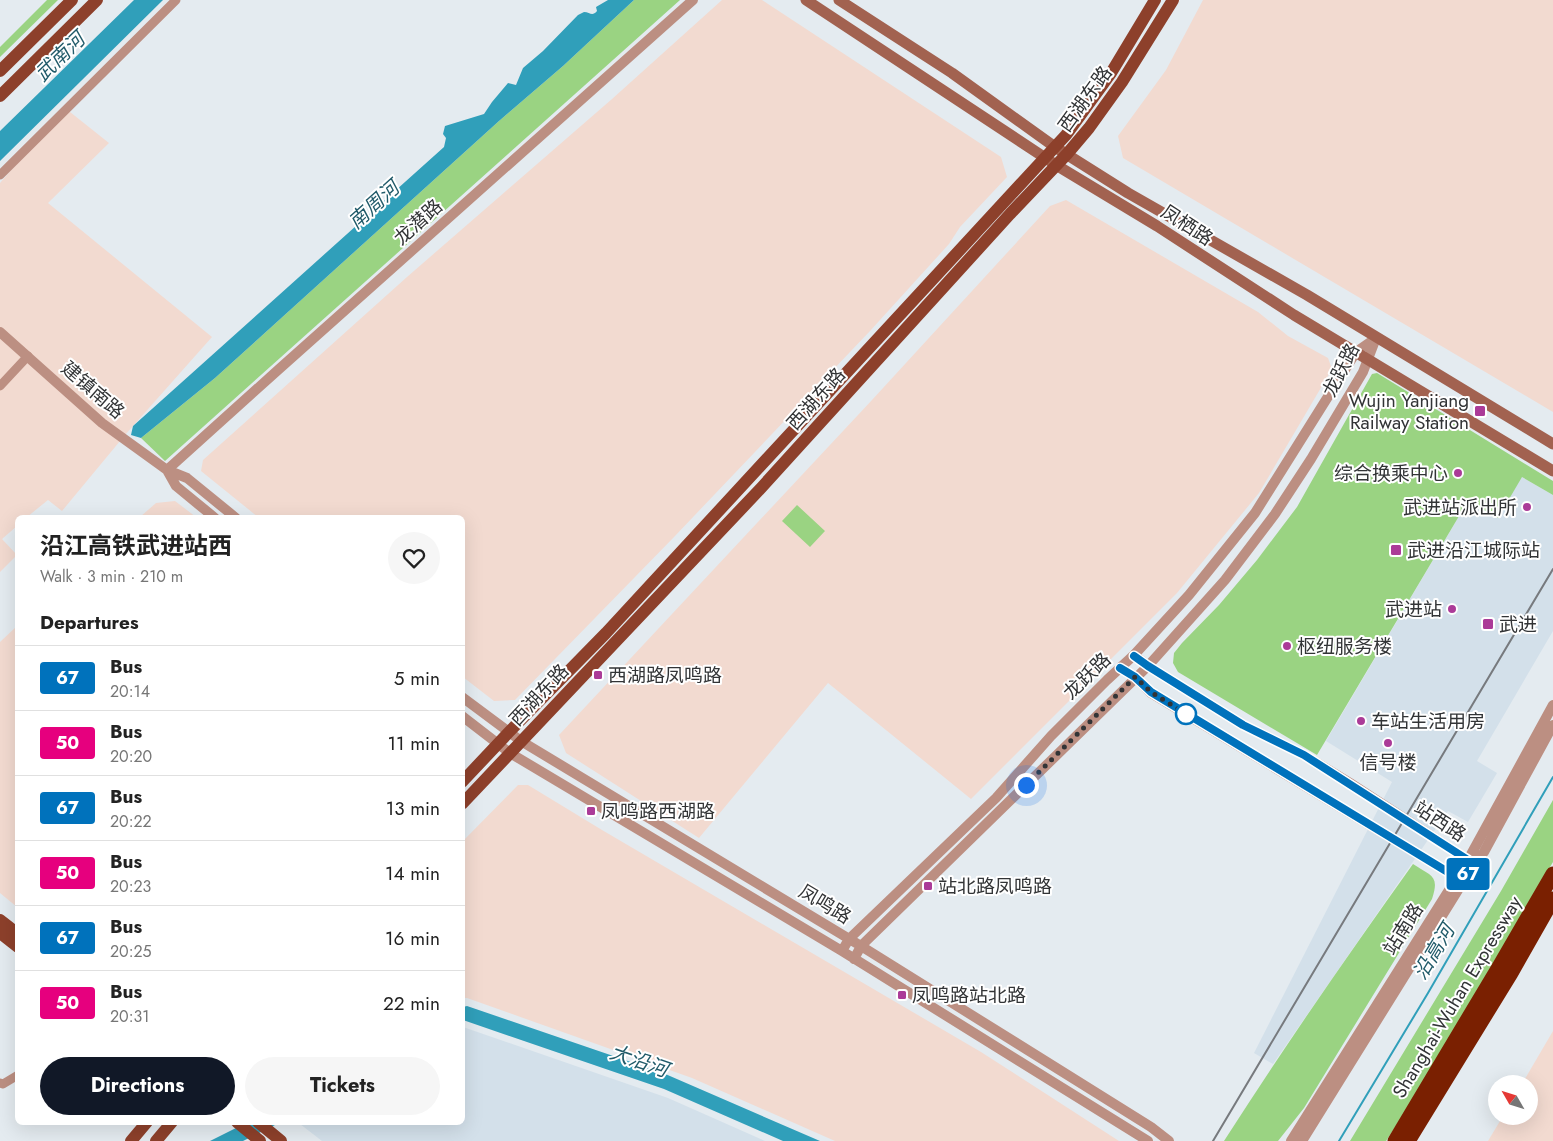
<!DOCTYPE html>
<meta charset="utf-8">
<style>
body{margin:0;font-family:Jost,"Noto Sans SC",sans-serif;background:#f6f6f6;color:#222;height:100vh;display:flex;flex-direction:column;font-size:19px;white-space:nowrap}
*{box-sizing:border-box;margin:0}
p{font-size:16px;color:#767676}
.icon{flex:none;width:28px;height:28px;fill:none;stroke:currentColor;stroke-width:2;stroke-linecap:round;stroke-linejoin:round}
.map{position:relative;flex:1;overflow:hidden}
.sheet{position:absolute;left:15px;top:515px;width:450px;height:610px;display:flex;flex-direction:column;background:#fff;border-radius:8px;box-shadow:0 5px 20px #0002}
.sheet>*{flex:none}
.badge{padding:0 10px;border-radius:4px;font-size:18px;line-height:32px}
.needle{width:32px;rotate:309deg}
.fabs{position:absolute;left:1488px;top:1075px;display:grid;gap:10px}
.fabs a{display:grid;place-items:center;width:50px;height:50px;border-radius:50%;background:#fff;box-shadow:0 5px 20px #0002;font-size:25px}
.you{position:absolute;width:25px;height:25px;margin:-12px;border:4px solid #fff;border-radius:50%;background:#1a73e8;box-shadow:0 0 0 8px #1a73e833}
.map>.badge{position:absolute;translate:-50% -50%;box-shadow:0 0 0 2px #fff}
h2{padding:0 25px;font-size:19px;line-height:45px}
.round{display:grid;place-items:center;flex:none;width:52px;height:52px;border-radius:26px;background:#f6f6f6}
.summary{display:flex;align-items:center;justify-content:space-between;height:85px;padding:0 25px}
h1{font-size:24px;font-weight:700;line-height:38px}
.action{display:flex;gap:10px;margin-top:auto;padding:10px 25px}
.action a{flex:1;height:58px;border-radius:30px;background:#111827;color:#fff;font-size:20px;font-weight:700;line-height:58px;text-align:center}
.action a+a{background:#f6f6f6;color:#222}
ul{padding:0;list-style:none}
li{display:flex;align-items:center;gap:15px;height:65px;padding:0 25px;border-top:1px solid #e0e0e0}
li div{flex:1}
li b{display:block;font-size:19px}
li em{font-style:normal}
li .badge{min-width:55px;font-weight:700;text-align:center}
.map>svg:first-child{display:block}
.built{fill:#d3e0ea}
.industrial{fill:#f2dad0}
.green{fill:#9ad382}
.water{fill:#309fba}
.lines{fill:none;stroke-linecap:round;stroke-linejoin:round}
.stream{stroke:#309fba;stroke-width:2}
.minor{stroke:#bc8f82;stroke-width:9}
.tertiary{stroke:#bc8f82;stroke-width:10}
.secondary{stroke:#a26250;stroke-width:11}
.primary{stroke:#8d402b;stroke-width:12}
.motorway{stroke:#7a2001;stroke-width:15}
.rail{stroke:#777a7e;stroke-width:2}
.line-casing{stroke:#fff;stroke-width:11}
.line{stroke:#0072bc;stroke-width:8}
.walk{stroke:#323436;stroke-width:5;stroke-dasharray:0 9}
.poi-dot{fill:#ab3b98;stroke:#fff;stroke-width:2}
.stop-dot{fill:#fff;stroke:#0072bc;stroke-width:2.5}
.labels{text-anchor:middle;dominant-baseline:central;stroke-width:4;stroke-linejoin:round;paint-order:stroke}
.street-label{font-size:19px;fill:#323436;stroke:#fff}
.poi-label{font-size:19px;fill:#323436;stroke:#fff;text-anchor:start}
.water-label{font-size:20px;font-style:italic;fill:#215b6a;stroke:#fff}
</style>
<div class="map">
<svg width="1553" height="1141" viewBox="0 0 1553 1141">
<rect width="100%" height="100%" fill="#e4ebf0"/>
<path class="built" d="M1522,477L1553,495V631L1477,761L1497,773L1468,822L1448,811L1273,1064L1254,1053L1392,782L1326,741L1468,501Z
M463,1027L668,1098L765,1141H322L300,1124L302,1122H462Z"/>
<path class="industrial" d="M722,0H762L1001,157L1007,177L960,227L949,244L870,331L675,536L515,700L494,701L463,677L462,518L258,517L201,471L203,460L407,277L612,99Z
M1203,0H1553V412L1123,158L1118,136L1166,70Z
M65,108L109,143L48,203L212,337L125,435L62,511L48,500L27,517L18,518L17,526L2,539L17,555L0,572V183Z
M1066,200L1258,312L1288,336L1328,358L1332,369L1259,493L1177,593L971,799L828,683L699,838L566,753L559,735L872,400L1050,206Z
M175,501L196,517H140L156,503Z
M17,626V907L0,893V642Z
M518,785H528L602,830L981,1052L1119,1141H835L692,1078L467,998H463V841Z
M1553,1031V1141H1488L1503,1116H1529V1084H1522Z"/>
<path class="green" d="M47,0H58L0,57V47Z
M634,0H680L165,461L141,438L215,378L499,121L563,66Z
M1377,373L1553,481V495L1522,477L1498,518L1468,501L1317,755L1178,672L1173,663L1174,653L1182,643L1219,605L1257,560L1297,507L1372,374Z
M797,505L825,531L810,547L782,521Z
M1553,800V862L1412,1101L1386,1141H1350L1501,891Z
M1413,864C1431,876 1440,875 1432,899L1304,1108L1278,1141H1224C1284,1047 1348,955 1413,864Z"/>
<path class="water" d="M134,0H163L0,161V131Z
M608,0H634L563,66L499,121L215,378L141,438L131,435L133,426L444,147L446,138L443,134L445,126L484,114L492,102L508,83L516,85L523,68L543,51L578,15L584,12C590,12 592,17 597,11L596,7Z
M467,1006L663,1073L820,1141H783L664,1089L463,1020V1007Z
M246,1123H279L243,1141H210Z"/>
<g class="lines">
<path class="stream" d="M1339,1141L1428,993L1553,777"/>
<path class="minor" d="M0,175L176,0
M0,386L28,356
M0,1083L3,1084L18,1075"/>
<path class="tertiary" d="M0,332L102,423L167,470L187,478L236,518
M167,470L278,370L693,0
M167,470L176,486L215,518
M1120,668L1135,677L1151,693L1456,877L1470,873L1468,860L1350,783L1304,755L1243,725L1148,666L1134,655
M462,697L521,741L861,946L1151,1127L1169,1141
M462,716L510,753L842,951L1148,1141
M842,951L849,939L996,798L1051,736L1107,680L1134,655L1189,595L1255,513L1356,352L1376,338
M854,959L861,946L1148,666L1225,580L1275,514L1311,459L1363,372L1376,338
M1291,1141L1468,860L1553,705
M1302,1141L1458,890L1484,852L1553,725"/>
<path class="secondary" d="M806,0L1056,165L1157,226L1294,315L1553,471
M839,0L952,73L1055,147L1128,193L1307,295L1553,444"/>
<path class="primary" d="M0,71L72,0
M0,96L97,0
M462,782L509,732L606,633L1066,135L1111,73L1155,0
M462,804L762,487L1010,214L1067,154L1089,128L1122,82L1173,0
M0,920L18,934
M0,933L18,947
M237,1122L260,1141
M258,1122L281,1141
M131,1141L147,1122
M156,1141L172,1122"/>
<path class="motorway" d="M1395,1141L1499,967L1553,874
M1408,1141L1511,973L1553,899"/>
<path class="rail" d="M1213,1141L1553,569"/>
</g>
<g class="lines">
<defs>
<path id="line" d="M1120,668L1135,677L1151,692L1456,877L1470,873L1468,860L1304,755L1243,725L1148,666L1134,656"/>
</defs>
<use href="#line" class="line-casing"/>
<use href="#line" class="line"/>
<path class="walk" d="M1026,785L1135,677L1151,692L1186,714"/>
</g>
<g class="poi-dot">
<rect x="1474" y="405" width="12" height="12" rx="2.5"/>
<circle cx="1458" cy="473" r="5"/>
<circle cx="1527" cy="507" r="5"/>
<rect x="1390" y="544" width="12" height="12" rx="2.5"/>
<circle cx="1452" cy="609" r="5"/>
<rect x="1482" y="618" width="12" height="12" rx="2.5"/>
<circle cx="1287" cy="646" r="5"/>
<rect x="593" y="670" width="10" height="10" rx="2.5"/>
<circle cx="1361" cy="721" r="5"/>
<circle cx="1388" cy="743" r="5"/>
<rect x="586" y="806" width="10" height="10" rx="2.5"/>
<rect x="923" y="881" width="10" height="10" rx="2.5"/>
<rect x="897" y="990" width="10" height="10" rx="2.5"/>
</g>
<circle class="stop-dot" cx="1186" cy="714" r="10"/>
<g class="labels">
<g class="street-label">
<text transform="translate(1085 99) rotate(-54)">西湖东路</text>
<text transform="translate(418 222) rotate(-42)">龙潜路</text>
<text transform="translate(1187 225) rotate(33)">凤栖路</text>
<text transform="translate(1341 370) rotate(-63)">龙跃路</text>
<text transform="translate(93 390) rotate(41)">建镇南路</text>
<text transform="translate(816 399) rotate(-48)">西湖东路</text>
<text transform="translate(1087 676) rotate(-44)">龙跃路</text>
<text transform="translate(539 695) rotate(-47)">西湖东路</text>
<text transform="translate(1440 821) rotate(33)">站西路</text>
<text transform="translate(825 904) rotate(31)">凤鸣路</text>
<text transform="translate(1403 929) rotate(-58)">站南路</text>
<text transform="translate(1457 997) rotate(-59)">Shanghai-Wuhan Expressway</text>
</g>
<g class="poi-label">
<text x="1469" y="400" text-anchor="end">Wujin Yanjiang<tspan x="1469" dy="22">Railway Station</tspan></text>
<text x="1448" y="473" text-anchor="end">综合换乘中心</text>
<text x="1517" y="507" text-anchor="end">武进站派出所</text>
<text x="1407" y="550">武进沿江城际站</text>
<text x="1442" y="609" text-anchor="end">武进站</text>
<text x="1499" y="624">武进</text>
<text x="1297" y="646">枢纽服务楼</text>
<text x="608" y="675">西湖路凤鸣路</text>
<text x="1371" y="721">车站生活用房</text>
<text x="1388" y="762" text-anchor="middle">信号楼</text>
<text x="601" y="811">凤鸣路西湖路</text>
<text x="938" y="886">站北路凤鸣路</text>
<text x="912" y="995">凤鸣路站北路</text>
</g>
<g class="water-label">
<text transform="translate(60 57) rotate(-44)">武南河</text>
<text transform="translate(374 205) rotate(-42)">南周河</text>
<text transform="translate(1434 952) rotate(-59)">沿高河</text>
<text transform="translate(639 1061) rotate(19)">大沿河</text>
</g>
</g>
</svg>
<div class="fabs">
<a><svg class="needle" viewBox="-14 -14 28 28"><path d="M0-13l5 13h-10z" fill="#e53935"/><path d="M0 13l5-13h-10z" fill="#767676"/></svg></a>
</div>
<div class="you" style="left:1026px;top:785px"></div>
<b class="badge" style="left:1468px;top:874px;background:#0072bc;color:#fff">67</b>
<section class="sheet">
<div class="summary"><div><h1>沿江高铁武进站西</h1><p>Walk · 3 min · 210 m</p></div><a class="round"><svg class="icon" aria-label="heart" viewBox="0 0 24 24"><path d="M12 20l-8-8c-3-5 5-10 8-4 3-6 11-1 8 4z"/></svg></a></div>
<h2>Departures</h2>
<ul>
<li><span class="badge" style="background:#0072bc;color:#fff">67</span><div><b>Bus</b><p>20:14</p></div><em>5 min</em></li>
<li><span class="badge" style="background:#e6007e;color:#fff">50</span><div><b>Bus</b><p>20:20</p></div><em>11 min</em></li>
<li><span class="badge" style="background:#0072bc;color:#fff">67</span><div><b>Bus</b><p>20:22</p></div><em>13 min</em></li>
<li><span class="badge" style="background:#e6007e;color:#fff">50</span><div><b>Bus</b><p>20:23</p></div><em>14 min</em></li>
<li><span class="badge" style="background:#0072bc;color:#fff">67</span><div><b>Bus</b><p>20:25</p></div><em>16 min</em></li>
<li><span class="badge" style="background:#e6007e;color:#fff">50</span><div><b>Bus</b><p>20:31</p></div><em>22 min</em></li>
</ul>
<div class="action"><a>Directions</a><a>Tickets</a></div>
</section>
</div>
